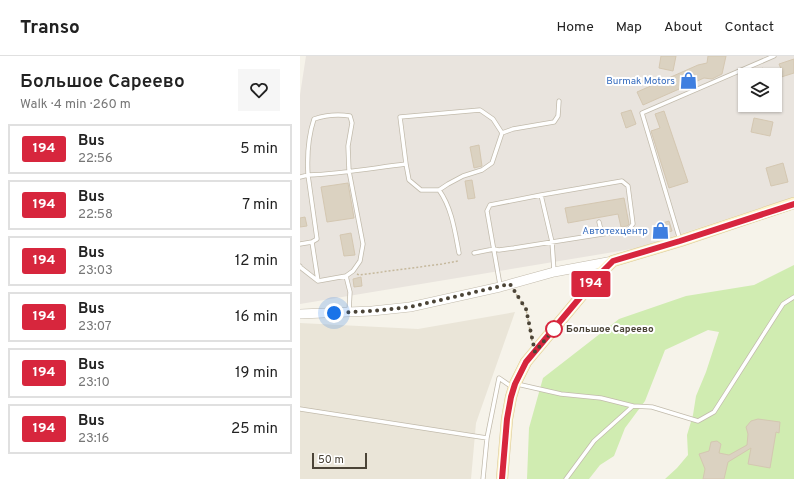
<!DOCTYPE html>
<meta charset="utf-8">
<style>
body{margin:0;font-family:Overpass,sans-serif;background:#f6f6f6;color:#222;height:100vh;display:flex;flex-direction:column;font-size:15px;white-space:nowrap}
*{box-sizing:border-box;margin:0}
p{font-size:13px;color:#767676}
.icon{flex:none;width:22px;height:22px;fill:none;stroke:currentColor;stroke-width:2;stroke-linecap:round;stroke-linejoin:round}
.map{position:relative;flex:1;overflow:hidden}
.side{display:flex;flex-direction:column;background:#fff;width:300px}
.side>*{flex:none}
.badge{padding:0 8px;border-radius:3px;font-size:14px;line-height:26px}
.controls{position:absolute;left:438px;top:12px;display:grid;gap:8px}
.controls a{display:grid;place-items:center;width:44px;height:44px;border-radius:0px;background:#fff;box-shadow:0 1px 3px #0004;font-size:20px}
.scale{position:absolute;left:12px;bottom:10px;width:55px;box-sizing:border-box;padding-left:4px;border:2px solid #4b4437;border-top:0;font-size:11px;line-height:14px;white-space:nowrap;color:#4b4437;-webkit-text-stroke:3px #fff;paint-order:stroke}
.you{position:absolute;width:20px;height:20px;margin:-10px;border:3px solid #fff;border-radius:50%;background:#1a73e8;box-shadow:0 0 0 6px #1a73e833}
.map>.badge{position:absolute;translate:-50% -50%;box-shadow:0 0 0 2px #fff}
.round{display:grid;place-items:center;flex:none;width:42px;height:42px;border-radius:0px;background:#f6f6f6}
.headline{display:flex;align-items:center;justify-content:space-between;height:68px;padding:0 20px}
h1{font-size:19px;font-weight:600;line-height:30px}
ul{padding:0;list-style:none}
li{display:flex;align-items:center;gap:12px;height:50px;margin:0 8px 6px;padding:0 12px;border:2px solid #e0e0e0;border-radius:0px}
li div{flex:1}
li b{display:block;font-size:15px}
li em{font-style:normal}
li .badge{min-width:44px;font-weight:700;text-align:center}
header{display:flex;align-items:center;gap:24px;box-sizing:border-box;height:56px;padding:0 20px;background:#fff;border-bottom:1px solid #e0e0e0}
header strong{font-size:19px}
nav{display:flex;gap:22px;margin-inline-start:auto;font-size:14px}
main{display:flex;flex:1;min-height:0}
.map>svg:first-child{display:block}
.residential{fill:#eae5d8}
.industrial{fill:#e9e4de;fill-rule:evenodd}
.green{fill:#d0ecb1}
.building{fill:#dbd2c1;stroke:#d4c7b1}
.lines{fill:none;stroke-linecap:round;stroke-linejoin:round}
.service-casing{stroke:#c2bbac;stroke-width:5}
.tertiary-casing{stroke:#c2bbac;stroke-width:10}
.secondary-casing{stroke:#d9c897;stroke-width:12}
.path{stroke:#c5b89c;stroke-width:1.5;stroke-dasharray:2 2;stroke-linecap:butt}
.service{stroke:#fff;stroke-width:3.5}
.tertiary{stroke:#fff;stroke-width:9}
.secondary{stroke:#fff4cb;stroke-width:11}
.line-casing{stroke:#fff;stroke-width:9}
.line{stroke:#d7263d;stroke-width:6}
.walk{stroke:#4b4437;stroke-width:4;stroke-dasharray:0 7.2}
.stop-dot{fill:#fff;stroke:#d7263d;stroke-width:2}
.labels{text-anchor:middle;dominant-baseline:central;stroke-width:4;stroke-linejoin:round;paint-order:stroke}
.shop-label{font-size:10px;fill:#366cbe;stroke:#fff;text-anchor:end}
.stop-label{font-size:10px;font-weight:bold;fill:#4b4437;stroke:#fff;text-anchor:start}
</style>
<header>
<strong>Transo</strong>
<nav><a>Home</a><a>Map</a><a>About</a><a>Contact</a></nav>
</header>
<main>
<section class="side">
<div class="headline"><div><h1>Большое Сареево</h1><p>Walk · 4 min · 260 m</p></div><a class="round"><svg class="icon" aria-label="heart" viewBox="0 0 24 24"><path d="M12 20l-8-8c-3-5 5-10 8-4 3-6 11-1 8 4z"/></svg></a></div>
<ul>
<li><span class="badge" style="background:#d7263d;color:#fff">194</span><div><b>Bus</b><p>22:56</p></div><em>5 min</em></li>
<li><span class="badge" style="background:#d7263d;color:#fff">194</span><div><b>Bus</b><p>22:58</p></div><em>7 min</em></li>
<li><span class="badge" style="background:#d7263d;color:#fff">194</span><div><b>Bus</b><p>23:03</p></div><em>12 min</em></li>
<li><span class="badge" style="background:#d7263d;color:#fff">194</span><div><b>Bus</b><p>23:07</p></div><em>16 min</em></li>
<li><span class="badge" style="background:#d7263d;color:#fff">194</span><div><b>Bus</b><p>23:10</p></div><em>19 min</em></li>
<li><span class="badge" style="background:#d7263d;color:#fff">194</span><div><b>Bus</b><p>23:16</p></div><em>25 min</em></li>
</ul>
</section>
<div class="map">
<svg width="494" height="423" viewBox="0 0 494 423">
<rect width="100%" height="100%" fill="#f6f3ea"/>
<path class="residential" d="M215,256L176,367L171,423H0V267L118,273Z"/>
<path class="industrial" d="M6,0H494V141L338,192L0,248V39ZM445,19H475V49H445Z"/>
<path class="green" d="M494,209V423H365L377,412L388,399L387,379L393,359L396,340L406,316L419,276L408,274L365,294L345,345L325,372L314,400L300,409L289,423H227L229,372L243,322L319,263L386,240L454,229Z"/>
<path class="building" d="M361,0H376L373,15L359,12Z
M408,0H426L422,18L412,23L404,22L343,49L337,36L398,9L407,7Z
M494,3V17L475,23V14L481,13L479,8Z
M463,12L466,19H447V18Z
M331,54L336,68L326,72L321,57Z
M364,55L388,126L369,132L351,75L360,72L355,58Z
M454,62L473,66L470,80L451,76Z
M179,89L182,110L174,112L170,91Z
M483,107L488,126L471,130L466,112Z
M172,124L175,142L168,143L165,125Z
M48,127L54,162L27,166L21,131Z
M324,142L329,168L327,170L321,171L318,158L268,167L265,152Z
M5,161L7,170L0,171V162Z
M369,165L372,175L359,179L356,169Z
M51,177L55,199L44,200L40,179Z
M61,221L62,230L54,231L53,223Z
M458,363L480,366L479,377L476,376L470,412L448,408L451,392L428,406L424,423H403L405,413L399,398L409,395L411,386L417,385L421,388L419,397L429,399L447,389L448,378L446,371L451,365Z"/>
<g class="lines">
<defs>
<path id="service" d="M106,108L109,124L121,134H139L148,128L163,120L182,114L192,107L202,77
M0,121L8,119L17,183L12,186L0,188
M139,134C152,152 155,176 159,197
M299,166L302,178
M380,184L342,57L474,0
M12,186L18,225
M174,197L194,193L199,194L214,192L328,174L333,168L328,130L322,125L241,139
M0,210V211L18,225L46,220L50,236L49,256
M46,220L53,215L60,205L63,188L49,115L48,90L52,67L50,60C37,58 26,59 14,63C8,81 7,101 8,119C41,118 73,112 106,108L100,61L180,54L193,63L202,77L213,73L254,66L258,60L259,45
M200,229L187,155L190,149L241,139L252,186L254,215
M217,328L261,338L301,342L333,350
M0,353L187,382L199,322L212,331
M183,423L187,382
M266,423L294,385L333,350L352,351L398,365L414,356L483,248L494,241"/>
<path id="tertiary" d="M0,258L72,255L110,251L200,231L254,216L313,205"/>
<path id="secondary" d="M202,423L207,363L211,341L215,328L226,306L298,220L313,205L380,185L494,147"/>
</defs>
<use href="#service" class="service-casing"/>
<use href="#tertiary" class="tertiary-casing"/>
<use href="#secondary" class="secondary-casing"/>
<path class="path" d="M57,218L59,219L142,208L158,205
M214,235L226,253L232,285"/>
<use href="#service" class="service"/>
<use href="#tertiary" class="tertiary"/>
<use href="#secondary" class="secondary"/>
</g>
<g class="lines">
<defs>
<path id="line" d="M202,423L207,363L211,341L215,328L226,306L298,220L313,205L380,185L494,148"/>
</defs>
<use href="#line" class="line-casing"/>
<use href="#line" class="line"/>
<path class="walk" d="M34,257L72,255L110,251L210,228L226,253L235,296L254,273"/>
</g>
<defs>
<symbol id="shop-bare" viewBox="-9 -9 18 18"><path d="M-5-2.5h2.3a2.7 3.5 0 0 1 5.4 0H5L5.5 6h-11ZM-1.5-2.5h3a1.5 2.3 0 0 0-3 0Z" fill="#3f7fe0" stroke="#fff" stroke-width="2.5" paint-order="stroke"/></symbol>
</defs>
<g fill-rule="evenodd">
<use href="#shop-bare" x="376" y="12" width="25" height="25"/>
<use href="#shop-bare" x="348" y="162" width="25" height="25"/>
</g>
<circle class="stop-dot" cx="254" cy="273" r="8"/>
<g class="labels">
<g class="shop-label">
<text x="375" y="25">Burmak Motors</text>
<text x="348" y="175">Автотехцентр</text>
</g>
<g class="stop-label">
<text x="266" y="273">Большое Сареево</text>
</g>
</g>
</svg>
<div class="controls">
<a><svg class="icon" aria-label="layers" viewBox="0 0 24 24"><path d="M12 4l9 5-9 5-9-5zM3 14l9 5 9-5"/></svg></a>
</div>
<div class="scale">50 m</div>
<div class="you" style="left:34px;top:257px"></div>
<b class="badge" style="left:291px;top:228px;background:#d7263d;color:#fff">194</b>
</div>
</main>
